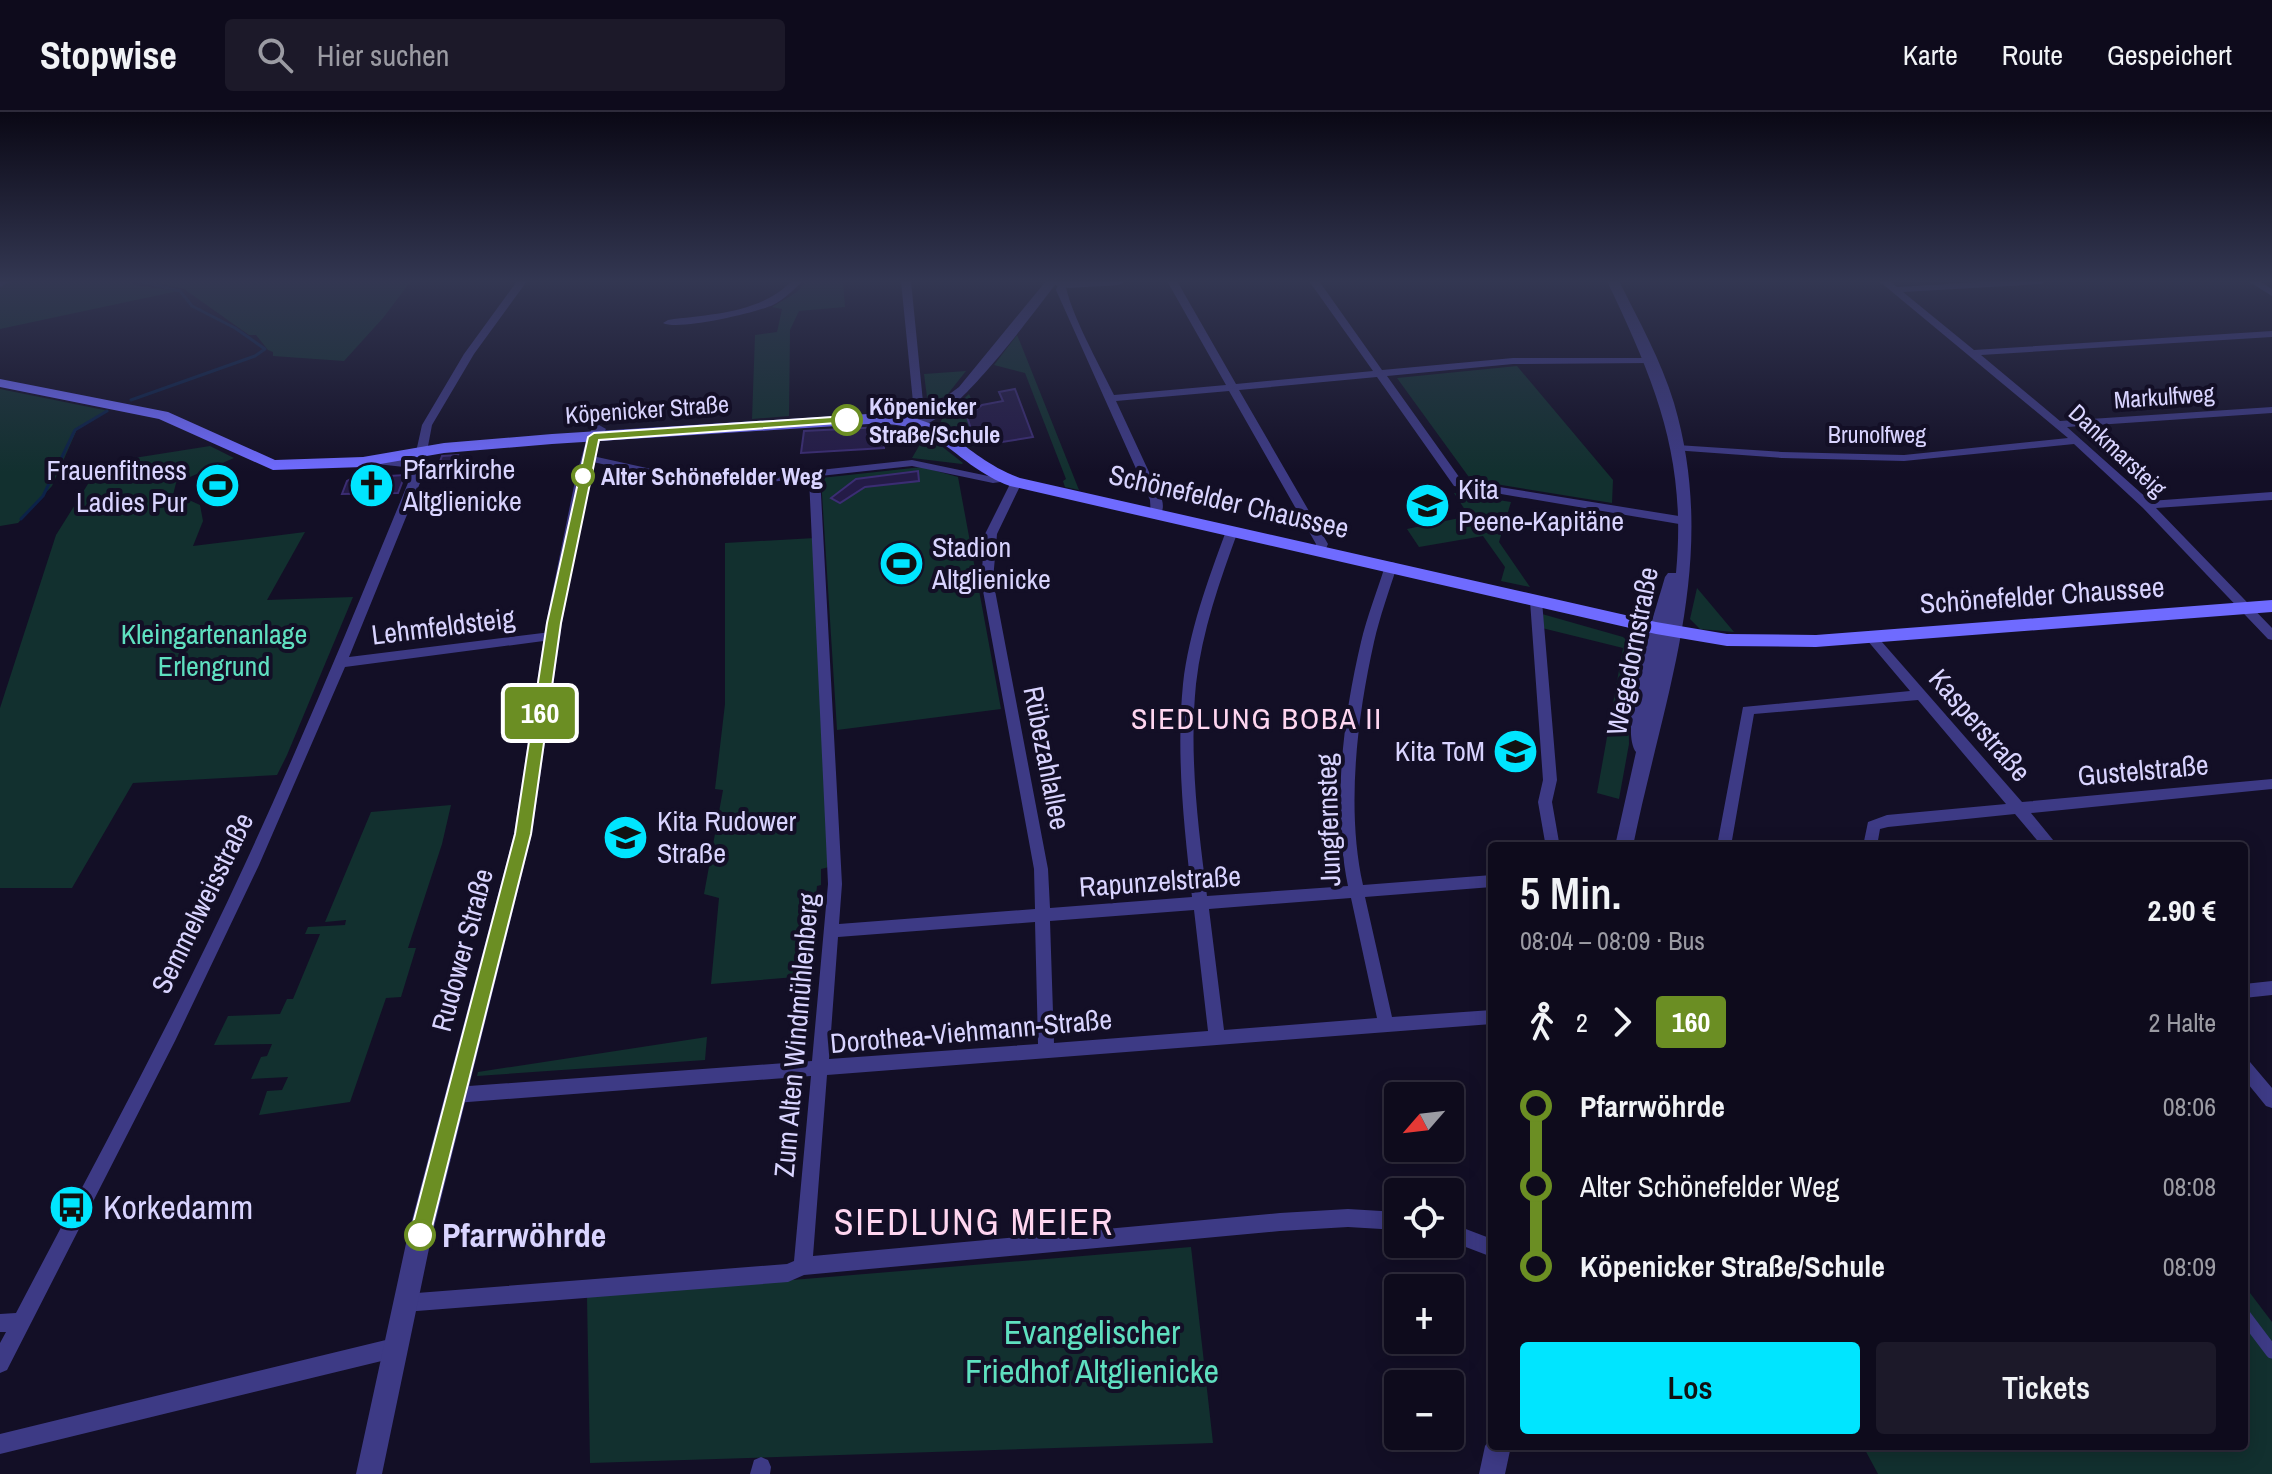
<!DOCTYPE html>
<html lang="de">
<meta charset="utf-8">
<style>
body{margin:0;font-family:"Archivo Narrow",sans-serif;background:#1c1929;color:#f1f3f6;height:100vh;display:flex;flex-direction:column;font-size:30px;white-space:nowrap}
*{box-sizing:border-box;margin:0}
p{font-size:26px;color:#9b9ba3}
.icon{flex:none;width:44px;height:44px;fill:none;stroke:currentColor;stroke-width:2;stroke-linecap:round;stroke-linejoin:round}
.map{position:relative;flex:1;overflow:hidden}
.details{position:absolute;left:1488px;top:730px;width:760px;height:608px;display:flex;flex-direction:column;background:#0e0b1c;border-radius:8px;box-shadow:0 4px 20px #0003,0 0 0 2px #2e2b3b}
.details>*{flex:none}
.badge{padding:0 16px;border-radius:6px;font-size:28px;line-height:52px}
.needle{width:52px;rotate:242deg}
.tools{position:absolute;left:1384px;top:970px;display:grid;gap:16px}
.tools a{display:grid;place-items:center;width:80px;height:80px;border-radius:8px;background:#0e0b1c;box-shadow:0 4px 20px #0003,0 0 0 2px #2e2b3b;font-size:40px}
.map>.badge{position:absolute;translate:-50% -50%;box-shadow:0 0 0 4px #fff}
.legs{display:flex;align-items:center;gap:12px;height:88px;padding:0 32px;font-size:26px}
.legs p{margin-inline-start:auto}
.head{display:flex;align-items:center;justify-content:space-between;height:136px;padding:0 32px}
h1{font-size:44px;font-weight:600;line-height:60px}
.action{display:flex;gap:16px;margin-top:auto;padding:16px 32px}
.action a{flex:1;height:92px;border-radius:8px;background:#00e5ff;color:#111;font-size:32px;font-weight:600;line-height:92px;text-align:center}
.action a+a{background:#1c1929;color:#f1f3f6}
ul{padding:0 32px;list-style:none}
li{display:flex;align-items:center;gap:28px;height:80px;font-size:30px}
li i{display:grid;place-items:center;width:12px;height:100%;margin:0 10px;background:currentColor}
li i::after{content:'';width:20px;height:20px;margin:-10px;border:6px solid;border-radius:50%;background:#0e0b1c}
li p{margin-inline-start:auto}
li:first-child i{background:linear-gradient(#0000 50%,currentColor 0)}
li:last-child i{background:linear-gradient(currentColor 50%,#0000 0)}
header{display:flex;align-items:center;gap:48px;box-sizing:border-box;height:112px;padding:0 40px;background:#0e0b1c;border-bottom:2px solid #2e2b3b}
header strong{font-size:38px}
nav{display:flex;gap:44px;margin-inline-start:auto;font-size:28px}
.search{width:560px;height:72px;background:#1c1929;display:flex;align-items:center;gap:20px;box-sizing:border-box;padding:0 28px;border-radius:8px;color:#9b9ba3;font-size:30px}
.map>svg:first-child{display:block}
.green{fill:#12302f}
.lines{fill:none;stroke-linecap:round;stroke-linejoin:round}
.stream{stroke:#0c2248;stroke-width:3}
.building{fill:#241b47;stroke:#3b2d73;stroke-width:2}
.pedestrian{stroke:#3d3a85;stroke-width:13}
.minor{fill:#3d3a85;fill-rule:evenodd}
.tertiary{fill:#3d3a85;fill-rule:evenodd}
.secondary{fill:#6f6bff;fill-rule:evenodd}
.line-1{fill:#6b8e23;stroke:#fff;stroke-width:2}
.stop-1-dot{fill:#fff;stroke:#6b8e23;stroke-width:4}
.labels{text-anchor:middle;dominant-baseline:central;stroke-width:8;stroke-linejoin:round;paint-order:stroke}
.far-street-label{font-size:24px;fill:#d9d4ff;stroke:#130f26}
.far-stop-label{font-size:24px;font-weight:bold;fill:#d9d4ff;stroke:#130f26;text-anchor:start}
.poi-label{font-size:28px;fill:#d9d4ff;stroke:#130f26;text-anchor:start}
.street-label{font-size:28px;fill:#d9d4ff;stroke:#130f26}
.park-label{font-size:28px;fill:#5fe0c0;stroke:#130f26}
.neighbourhood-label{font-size:30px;letter-spacing:2px;fill:#ffd6f0;stroke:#130f26}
.near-poi-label{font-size:34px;fill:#d9d4ff;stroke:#130f26;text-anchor:start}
.near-stop-label{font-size:34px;font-weight:bold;fill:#d9d4ff;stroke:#130f26;text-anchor:start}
.near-park-label{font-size:34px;fill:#5fe0c0;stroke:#130f26}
.near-neighbourhood-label{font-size:36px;letter-spacing:2px;fill:#ffd6f0;stroke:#130f26}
</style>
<header>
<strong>Stopwise</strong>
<div class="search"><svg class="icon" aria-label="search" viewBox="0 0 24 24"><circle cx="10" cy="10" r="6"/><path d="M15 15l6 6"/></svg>Hier suchen</div>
<nav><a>Karte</a><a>Route</a><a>Gespeichert</a></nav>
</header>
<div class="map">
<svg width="2272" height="1362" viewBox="0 0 2272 1362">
<rect width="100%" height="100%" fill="#130f26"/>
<path class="green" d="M9,169H131L135,173L178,179L0,217V173Z
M148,169H411L383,206L344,249L273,244V240L268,238L256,223H249L184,177Z
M806,169H843L845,195L799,199L790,218L789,304L752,307L755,223L777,220L782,197L772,195L797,180Z
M1017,223L1020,230L1079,378L1065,375L1063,369L1066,367L1025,261L994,253Z
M1517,254L1613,368L1612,391L1471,368L1397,266Z
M966,259L947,283L928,293L924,262Z
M0,277L109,299L78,315L52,374L18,411L0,414Z
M969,282L975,296L967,305L977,334L965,336L939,314L942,307Z
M926,322L963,351L962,352L912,346Z
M210,334L234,346L176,371L171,391L189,388L200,393L203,409L193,434L305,420L267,488L353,485L287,643L277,663L133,671L72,776H0V596L56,423L98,356L133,351L134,346Z
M922,355L958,365L1001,597L837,618L821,366Z
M1454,381L1511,390L1499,430L1530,475L1501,469L1505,455L1483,424L1419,435L1407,417L1469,404Z
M815,426L829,755L821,757V773L817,774L808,864L711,872L719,786L704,782L723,678L715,677L725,592V431Z
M1697,476L1734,520L1700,517L1690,507Z
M1542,502L1623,525L1636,537L1628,574L1629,632L1619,687L1597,681L1623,536L1542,516Z
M451,693L442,732L408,836H416L401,885L386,886L350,990L259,1003L267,979L282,978L288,965L251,967L261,945L267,944L272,932L214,933L228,904L280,902L287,887H293L320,822H305L308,815L345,813L346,808L325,810L371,700Z
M707,925L705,948L477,964L478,960Z
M1191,1135L1213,1331L590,1351L587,1185Z
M2244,1173L2272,1210V1362H1878L1863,1334H2244Z"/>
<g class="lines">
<path class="stream" d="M131,288L255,244L265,237L235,216L192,194L180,179L138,169
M21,407L43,384L75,318L107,299"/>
</g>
<path class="building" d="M1015,277L1033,325L977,334L967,305L982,293L1003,289L999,280Z
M883,315L884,336L801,341L804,319Z
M458,343L449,366L433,368L442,344Z
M918,359L919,369L865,375L840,391L831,386L856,367Z
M405,363L398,381L342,382L347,369L353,366Z"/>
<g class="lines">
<path class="pedestrian" d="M2244,1203L2272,1240"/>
<path class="minor" d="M0,169H11L0,175Z
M517,169H527L474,242L432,313L422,366L349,545L551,520L557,524L551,528L345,555L259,753L175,929L7,1258L0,1261V1231L6,1220H0V1202L16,1201C94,1052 175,904 245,752C304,624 357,495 410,366L413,356L377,352L372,349L377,346L414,349L422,313L464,242Z
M792,169H802C793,179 784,187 773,193C755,201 678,219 663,211L668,208C712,202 759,202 792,169Z
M901,169H911L923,290L918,293L913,290Z
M1167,169H1177L1236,272L1373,259L1309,169H1319L1382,258L1513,246H1656L1657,248L1652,251L1513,252L1387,264L1462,369L1685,405L1691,409L1685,413L1454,374L1377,265L1239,278L1328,432L1324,441L1320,442L1314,438L1316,432L1229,279L1116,289L1162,388C1164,395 1163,403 1155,406L1151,405L1150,388L1056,178L1059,170H1065C1069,199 1100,254 1114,283L1226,273Z
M1879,169H1890L1897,175L1997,169H2046L2041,172L1903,180L1974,238L2272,219V225L1981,243L2060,309L2272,295V301L2067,315L2150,389L2272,380V388L2156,396L2272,516V528L2268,527L2143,396L2074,332L1904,349L1782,346L1673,338L1672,336L1677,333L1782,340L1904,343L2068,326Z
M2248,169H2259L2272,177V184Z
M588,343L710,370L912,348L993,365L1004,364L1010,367L1008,369L993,371L912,354L820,364L842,772L839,812L1035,797L1034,757L981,468L985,422L1012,368H1020L1022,370L997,422L993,468L1048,757L1050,796L1192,785C1184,714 1176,643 1183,572C1189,519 1208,468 1226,419L1232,415L1238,419C1220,468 1202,519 1196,572C1189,643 1198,714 1207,784L1348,774C1332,697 1343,606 1361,530C1367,505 1377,479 1385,454L1391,450L1395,451L1397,454C1389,479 1380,504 1374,530C1357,606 1346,697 1363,773L1492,763V775L1365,785L1392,905L1492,898V912L827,963L813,1144L1280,1101L1348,1097L1398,1100V1118L1348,1115L1280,1119L804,1163L788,1170L404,1200L397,1198L395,1191L397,1184L404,1182L787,1152L794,1149L811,964L455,991L449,989L447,983L449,977L455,975L812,949L828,772L809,366L710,376L584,348L583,346ZM1351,786L1377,906L1224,918L1209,797ZM1194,798L1208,919L1054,931L1050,809ZM1035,810L1038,932L829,947L838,825Z
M1536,485L1542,489L1557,668L1552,690L1559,730L1557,734H1547L1545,730L1538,690L1543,668L1530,489Z
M1871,521L1875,522L2022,690L2272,667V677L2031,701L2058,734H2042L2015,702L1888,715L1880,717L1877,734H1863L1868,710L1887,703L2006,692L1918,588L1754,602L1731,734H1717L1743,595L1910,579L1867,528L1865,525Z
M2272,869V883L2244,886V872Z
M2244,947L2250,950L2272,976V996L2266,994L2244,967Z
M1450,1111L1492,1127V1145L1450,1129Z
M394,1226L401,1229L404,1236L401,1243L394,1246L0,1342V1322Z
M761,1345L768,1348L771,1355L770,1362H750L754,1348Z"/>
<path class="tertiary" d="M1046,169H1125L1119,173L1069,176L1055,173C1033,201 948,319 915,314V308L959,275Z
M1607,169H1619C1639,209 1661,248 1674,291C1720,448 1664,582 1633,734H1615L1636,640C1617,615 1656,497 1665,465L1668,461H1676C1687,345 1655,270 1607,169Z
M599,313L606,317L601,325L589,369L562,511L532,722L431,1127L382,1362H356L407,1127L514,722L546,511L575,369L587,325L594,314Z
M1492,1324V1334H1511L1505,1362H1479L1485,1334Z"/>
<path class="secondary" d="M0,267L168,300L275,348L363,345L444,331L552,322L868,302C950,298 956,342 1020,366L1656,510L1727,522L1816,523L2272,488V500L1816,535L1727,534L1656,522L1010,374C950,351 943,308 868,312L552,332L444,341L363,355L273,358L159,307L0,275Z"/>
</g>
<linearGradient id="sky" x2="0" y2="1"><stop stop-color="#0a0815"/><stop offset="0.47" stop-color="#333752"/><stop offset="1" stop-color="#333752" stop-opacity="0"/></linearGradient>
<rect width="2272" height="360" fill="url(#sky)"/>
<path class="line-1" d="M847,304L851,305V310L599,328L561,511L531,722L430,1123L427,1130L420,1133L413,1130L410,1123L515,722L547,511L588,325L594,321Z"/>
<defs>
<symbol id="church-disc" viewBox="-11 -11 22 22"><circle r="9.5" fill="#00e5ff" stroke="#130f26"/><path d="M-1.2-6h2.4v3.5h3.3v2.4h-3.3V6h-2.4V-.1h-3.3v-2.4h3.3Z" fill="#111"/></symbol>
<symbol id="stadium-disc" viewBox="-11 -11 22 22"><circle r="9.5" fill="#00e5ff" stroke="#130f26"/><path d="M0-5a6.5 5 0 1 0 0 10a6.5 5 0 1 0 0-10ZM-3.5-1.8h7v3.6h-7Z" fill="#111"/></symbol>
<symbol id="school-disc" viewBox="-11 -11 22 22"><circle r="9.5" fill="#00e5ff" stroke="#130f26"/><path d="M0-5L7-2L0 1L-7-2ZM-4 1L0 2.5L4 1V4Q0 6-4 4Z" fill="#111"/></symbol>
<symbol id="bus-disc" viewBox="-11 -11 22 22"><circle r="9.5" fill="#00e5ff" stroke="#130f26"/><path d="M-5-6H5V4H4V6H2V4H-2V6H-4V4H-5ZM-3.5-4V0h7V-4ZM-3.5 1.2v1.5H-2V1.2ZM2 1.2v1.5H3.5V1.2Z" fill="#111"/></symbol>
</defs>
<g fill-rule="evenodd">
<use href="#church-disc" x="346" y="348" width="51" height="51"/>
<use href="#stadium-disc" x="192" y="348" width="51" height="51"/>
<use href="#school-disc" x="1402" y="368" width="51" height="51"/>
<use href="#stadium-disc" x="876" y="426" width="51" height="51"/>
<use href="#school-disc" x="1490" y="614" width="51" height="51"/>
<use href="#school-disc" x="600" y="700" width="51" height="51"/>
<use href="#bus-disc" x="46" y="1070" width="51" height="51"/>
</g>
<g class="stop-1-dot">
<circle cx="847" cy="308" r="14"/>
<circle cx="583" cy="364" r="10"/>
<circle cx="420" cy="1123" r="14"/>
</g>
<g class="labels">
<g class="far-street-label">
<text transform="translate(2164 284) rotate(-4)">Markulfweg</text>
<text transform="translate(647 297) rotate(-4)">Köpenicker Straße</text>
<text x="1877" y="322">Brunolfweg</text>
<text transform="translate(2118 338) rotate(43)">Dankmarsteig</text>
</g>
<g class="far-stop-label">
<text x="869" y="294">Köpenicker<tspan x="869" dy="28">Straße/Schule</tspan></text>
<text x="601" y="364">Alter Schönefelder Weg</text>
</g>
<g class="poi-label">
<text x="403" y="357">Pfarrkirche<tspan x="403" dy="32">Altglienicke</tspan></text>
<text x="187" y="358" text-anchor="end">Frauenfitness<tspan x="187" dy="32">Ladies Pur</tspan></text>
<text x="1458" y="377">Kita<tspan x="1458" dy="32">Peene-Kapitäne</tspan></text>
<text x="932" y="435">Stadion<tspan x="932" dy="32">Altglienicke</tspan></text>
<text x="1485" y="639" text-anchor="end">Kita ToM</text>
<text x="657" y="709">Kita Rudower<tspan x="657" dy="32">Straße</tspan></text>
</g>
<g class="street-label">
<text transform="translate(1229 389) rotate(13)">Schönefelder Chaussee</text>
<text transform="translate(2042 483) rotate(-4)">Schönefelder Chaussee</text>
<text transform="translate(443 514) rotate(-7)">Lehmfeldsteig</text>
<text transform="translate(1632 539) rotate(-79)">Wegedornstraße</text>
<text transform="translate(1980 613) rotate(49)">Kasperstraße</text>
<text transform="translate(1047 646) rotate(79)">Rübezahlallee</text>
<text transform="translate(2143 658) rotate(-5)">Gustelstraße</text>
<text transform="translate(1328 708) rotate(-92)">Jungfernsteg</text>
<text transform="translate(1160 769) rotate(-4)">Rapunzelstraße</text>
<text transform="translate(202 791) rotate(-64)">Semmelweisstraße</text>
<text transform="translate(462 838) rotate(-75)">Rudower Straße</text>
<text transform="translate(971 919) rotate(-5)">Dorothea-Viehmann-Straße</text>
<text transform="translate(796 923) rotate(-85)">Zum Alten Windmühlenberg</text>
</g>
<g class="park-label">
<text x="214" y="522">Kleingartenanlage<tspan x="214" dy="32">Erlengrund</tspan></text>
</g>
<g class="neighbourhood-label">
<text x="1257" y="606">SIEDLUNG BOBA II</text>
</g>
<g class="near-poi-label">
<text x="103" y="1095">Korkedamm</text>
</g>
<g class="near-stop-label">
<text x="442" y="1123">Pfarrwöhrde</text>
</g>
<g class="near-park-label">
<text x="1092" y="1220">Evangelischer<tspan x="1092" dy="39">Friedhof Altglienicke</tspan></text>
</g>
<g class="near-neighbourhood-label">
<text x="974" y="1110">SIEDLUNG MEIER</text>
</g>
</g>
</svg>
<div class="tools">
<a><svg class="needle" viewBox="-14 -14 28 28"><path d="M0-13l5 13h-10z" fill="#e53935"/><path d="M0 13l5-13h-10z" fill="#9b9ba3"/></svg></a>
<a><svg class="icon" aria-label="locate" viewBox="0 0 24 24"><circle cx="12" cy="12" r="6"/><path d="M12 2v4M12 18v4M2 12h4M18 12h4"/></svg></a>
<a>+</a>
<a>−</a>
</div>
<b class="badge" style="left:540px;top:601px;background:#6b8e23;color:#fff">160</b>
<section class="details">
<div class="head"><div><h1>5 Min.</h1><p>08:04 – 08:09 · Bus</p></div><b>2.90 €</b></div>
<div class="legs"><svg class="icon" aria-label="walk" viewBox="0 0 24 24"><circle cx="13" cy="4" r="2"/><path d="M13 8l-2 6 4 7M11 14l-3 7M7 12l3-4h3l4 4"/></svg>2<svg class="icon" aria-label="forward" viewBox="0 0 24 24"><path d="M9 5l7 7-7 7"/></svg><b class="badge" style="background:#6b8e23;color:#fff">160</b><p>2 Halte</p></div>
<ul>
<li><i style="color:#6b8e23"></i><b>Pfarrwöhrde</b><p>08:06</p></li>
<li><i style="color:#6b8e23"></i><span>Alter Schönefelder Weg</span><p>08:08</p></li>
<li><i style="color:#6b8e23"></i><b>Köpenicker Straße/Schule</b><p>08:09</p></li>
</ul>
<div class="action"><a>Los</a><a>Tickets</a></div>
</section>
</div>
